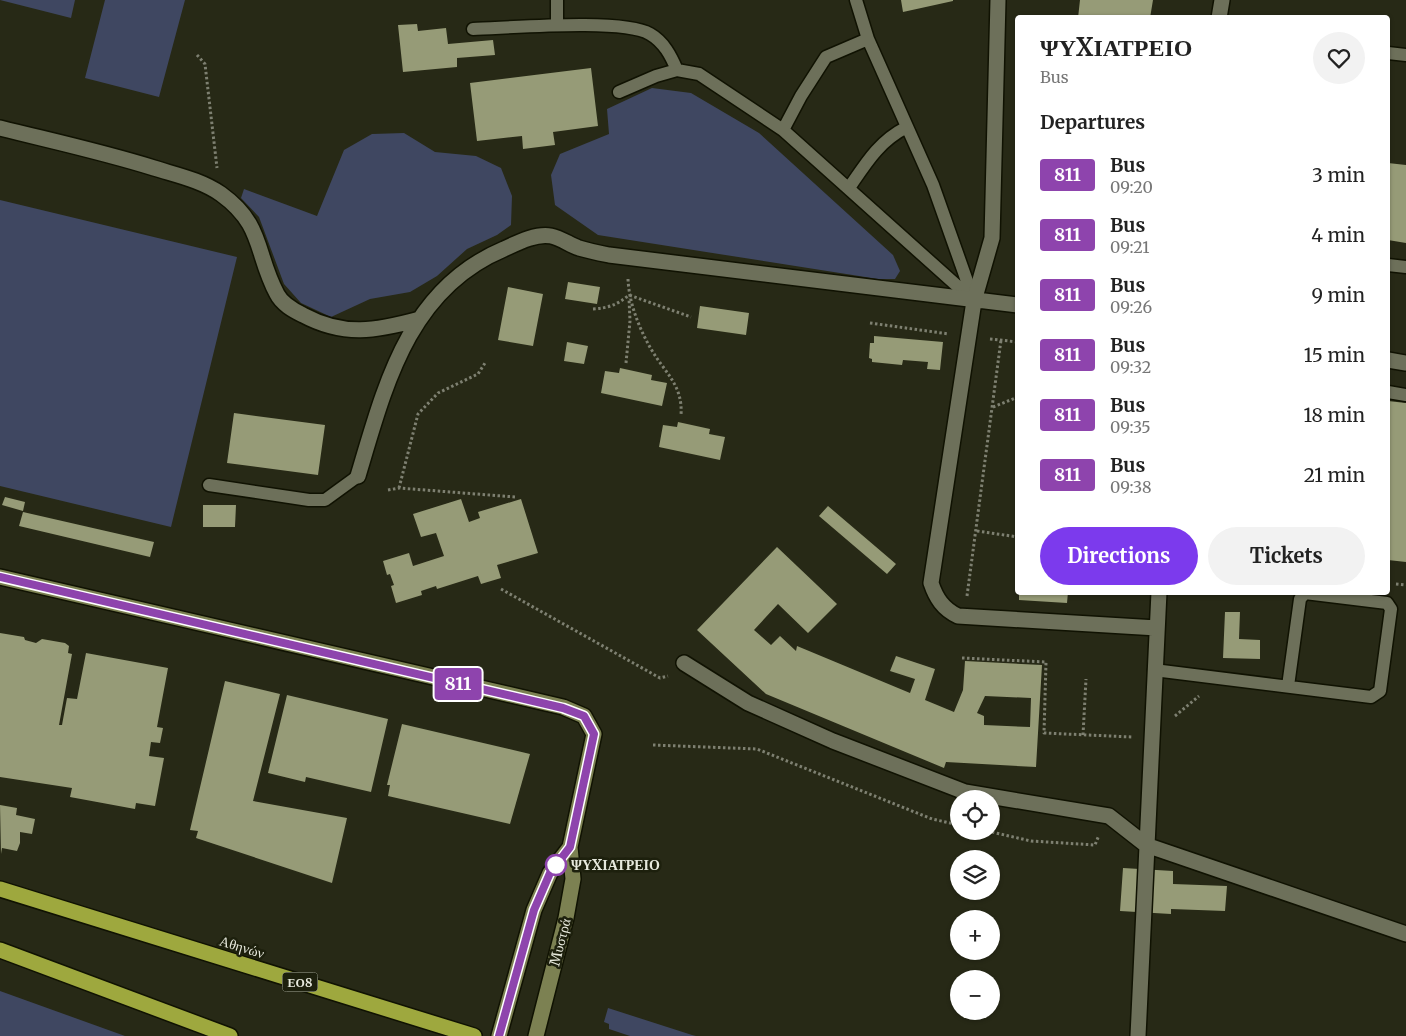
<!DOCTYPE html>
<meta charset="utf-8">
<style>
body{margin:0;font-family:Merriweather,serif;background:#f2f2f2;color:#222;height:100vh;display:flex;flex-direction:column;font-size:19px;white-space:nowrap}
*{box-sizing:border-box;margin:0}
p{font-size:16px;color:#767676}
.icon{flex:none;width:28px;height:28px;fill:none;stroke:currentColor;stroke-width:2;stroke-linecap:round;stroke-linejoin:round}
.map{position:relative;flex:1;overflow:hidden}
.drawer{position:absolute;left:1015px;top:15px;width:375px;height:580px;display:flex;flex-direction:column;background:#fff;border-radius:5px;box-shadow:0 1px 4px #0004}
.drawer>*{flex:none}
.badge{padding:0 10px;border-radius:4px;font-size:18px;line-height:32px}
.tools{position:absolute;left:950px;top:790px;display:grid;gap:10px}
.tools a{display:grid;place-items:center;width:50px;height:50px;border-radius:50%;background:#fff;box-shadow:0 1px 4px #0004;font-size:25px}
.map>.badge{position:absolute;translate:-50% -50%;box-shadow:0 0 0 2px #fff}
h2{padding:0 25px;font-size:19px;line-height:45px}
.round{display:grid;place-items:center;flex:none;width:52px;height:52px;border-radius:26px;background:#f2f2f2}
.head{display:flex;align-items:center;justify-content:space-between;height:85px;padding:0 25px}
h1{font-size:24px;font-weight:700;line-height:38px}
.action{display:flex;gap:10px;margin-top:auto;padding:10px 25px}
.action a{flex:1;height:58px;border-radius:30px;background:#7c3aed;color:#fff;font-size:20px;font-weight:700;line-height:58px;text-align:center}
.action a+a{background:#f2f2f2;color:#222}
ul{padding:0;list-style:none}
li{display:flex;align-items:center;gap:15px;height:60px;padding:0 25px}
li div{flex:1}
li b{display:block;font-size:19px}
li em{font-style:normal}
li .badge{min-width:55px;font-weight:700;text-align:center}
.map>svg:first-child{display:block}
.green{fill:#3f4761}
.building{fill:#969b77;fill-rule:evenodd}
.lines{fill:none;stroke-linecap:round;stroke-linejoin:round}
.lane-casing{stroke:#101202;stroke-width:15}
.street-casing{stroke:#101202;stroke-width:18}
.secondary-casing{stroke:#101202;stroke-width:18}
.highway-casing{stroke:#101202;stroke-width:18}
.path{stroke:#7e8071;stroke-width:3;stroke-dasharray:2.5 2.5;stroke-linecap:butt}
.lane{stroke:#6d705a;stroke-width:12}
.street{stroke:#6d705a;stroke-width:15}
.secondary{stroke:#7c8152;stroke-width:15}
.highway{stroke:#9ea83e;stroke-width:15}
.line-casing{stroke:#fff;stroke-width:11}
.line{stroke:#8e44ad;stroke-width:8}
.stop-dot{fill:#fff;stroke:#8e44ad;stroke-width:2.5}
.labels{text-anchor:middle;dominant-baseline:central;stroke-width:5;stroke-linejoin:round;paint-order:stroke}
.shield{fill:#1d200d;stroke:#aaad9f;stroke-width:1}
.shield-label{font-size:12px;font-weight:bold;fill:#e7e9dd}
.stop-label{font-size:14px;font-weight:bold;fill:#e7e9dd;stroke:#1d200d;text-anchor:start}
.street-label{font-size:14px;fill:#e7e9dd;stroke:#1d200d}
</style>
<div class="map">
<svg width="1406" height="1036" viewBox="0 0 1406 1036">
<rect width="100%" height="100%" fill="#272916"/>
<path class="green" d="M0,0H75L71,18Z
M105,0H185L159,97L85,78Z
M652,88L691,93L759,133L893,255L900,271L895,279H878L598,235L555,205L551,175L560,154L609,134L607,109Z
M404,133L435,152L476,156L501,168L512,196L511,225L497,235L467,249L437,276L410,292L370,299L331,317L301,303L284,284L259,217L241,198L244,189L317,216L344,150L372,134Z
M0,200L237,257L171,527L0,486Z
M0,991L125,1036H0Z
M608,1008L692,1035L696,1036H630L609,1029V1024L604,1022Z"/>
<path class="building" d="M901,0H953V1L903,12Z
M1080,0H1153L1150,18H1078Z
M417,24L418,31L446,28L448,44L493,40L495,55L457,58V67L403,72L398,25Z
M591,68L598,126L553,132L555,145L523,149L522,136L477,141L470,83Z
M1388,163L1406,165V243L1388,240Z
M568,282L600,287L597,304L565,299Z
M508,287L543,294L533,346L498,340Z
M700,306L749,313L746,335L697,328Z
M874,336L943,342L940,370L927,369L928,362L903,360L902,365L872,362V359L869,358L870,343H874Z
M567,342L588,346L584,364L564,361Z
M620,368L652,375L651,380L667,383L662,406L601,393L605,371L619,373Z
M1388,401L1406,403V562L1388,560Z
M234,413L325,425L318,475L227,463Z
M678,422L710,429L709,434L725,437L720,460L659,447L663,425L677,427Z
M5,497L25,502L23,511L2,505Z
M461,499L469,522L480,518L478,512L521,499L538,553L497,565L501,578L481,584L478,576L437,589L436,586L421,591L422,595L396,603L391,586L394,585L390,574L387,575L383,561L409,553L413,566L444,556L436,533L421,537L413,514Z
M203,505H236L235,527H203Z
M828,506L896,564L887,574L819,516Z
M23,512L154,542L150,557L19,526Z
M777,547L837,604L808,633L778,604L754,630L771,645L780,636L796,651L797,646L910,693L915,679L890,671L896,656L935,669L925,700L954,712L963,690L965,661L1042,665L1036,767L946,762L944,768L766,694L697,630ZM985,696L1031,698L1030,727L984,725V716L977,713Z
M1019,592H1068L1067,603L1019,600Z
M1225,612H1240L1239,639L1260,640V659L1223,658Z
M0,633L24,637L25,640L36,643L42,639L65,643L69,646L68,653L72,654L59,725H62L67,698L77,699L86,653L168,668L157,727L163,728L160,743L151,742L149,756L164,758L155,806L136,803L135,809L70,797L72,788L0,777Z
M225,681L280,694L253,801L347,818L332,883L196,838L198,831L190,830Z
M287,695L388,719L371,792L306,777L305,782L268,773Z
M402,724L530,754L510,824L388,796L390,785H387Z
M0,805L17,808L16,815L35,819L32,834L20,832V843L17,851L2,848L1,854Z
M1123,868L1173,871V884L1227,886L1225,911L1171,909V914L1120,911Z"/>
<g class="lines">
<defs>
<path id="lane" d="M557,0V25
M856,0L868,39L933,185L973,298
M473,29C509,28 623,18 650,34C664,42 671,56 677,70
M1388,53L1406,55
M619,92L656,76L677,70L699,74L783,130L974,301
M783,130L801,96L826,57L868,39
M849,188C866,163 879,141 907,127
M1388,265L1406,267
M1388,392L1406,395
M209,485L309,500H325L358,476
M1154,670L1371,697L1380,691L1391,609L1387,603L1305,593L1300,599L1288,686"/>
<path id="street" d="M998,0L992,238L974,301L931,583C936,598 943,609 958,616L1157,628
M1219,18L1222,0
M0,128C52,141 103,152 154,168C176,175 201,180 221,194C264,225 255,253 277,294C282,304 293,310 303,315C344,337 376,331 420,319
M1388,360L1406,363
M358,476C385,386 408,289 504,249C517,243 536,233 551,236C561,238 570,245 579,248C589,251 599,253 609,255L1018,305
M684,663L748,703L833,741L965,792L1109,816L1146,845L1406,934
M1138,1036L1159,592"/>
<path id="secondary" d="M0,577L563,707L584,716L594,734L570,847L573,879L566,918L536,1036
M499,1036L534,910L550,873L570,847"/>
<path id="highway" d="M0,889L474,1036
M0,950L230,1036"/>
</defs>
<use href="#lane" class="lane-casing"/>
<use href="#street" class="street-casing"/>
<use href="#secondary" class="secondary-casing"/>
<use href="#highway" class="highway-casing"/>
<path class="path" d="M197,55L205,64L217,168
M628,279C629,303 639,328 651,349C665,373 683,385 681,415
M593,309C608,308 617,305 629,295L691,317
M870,323L949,334
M990,339L1018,342
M626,363L630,321L629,298
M993,407L1018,397
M399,488L418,414L438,393L478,374L485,363
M388,490L399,488L515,497
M977,531L1018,537
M1396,584L1406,585
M501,589L660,678L668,676
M967,596L1001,340
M962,658L1046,662L1044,733L1132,737
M1175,716L1199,696
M1083,735L1086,679
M653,745L757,749L932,819L959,825
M987,831L1031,841L1095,845L1099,835"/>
<use href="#lane" class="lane"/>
<use href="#street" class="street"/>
<use href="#secondary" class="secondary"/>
<use href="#highway" class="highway"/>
</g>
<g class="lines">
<defs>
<path id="line" d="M0,577L563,708L584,716L594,734L570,847L550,873L534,910L499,1036"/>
</defs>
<use href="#line" class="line-casing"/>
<use href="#line" class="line"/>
</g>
<circle class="stop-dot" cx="556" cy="865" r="10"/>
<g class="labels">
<rect class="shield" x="282.5" y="972.5" width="35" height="19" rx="4"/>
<g class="shield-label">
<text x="300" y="982">ΕΟ8</text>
</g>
<g class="stop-label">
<text x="571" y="865">ΨΥΧΙΑΤΡΕΙΟ</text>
</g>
<g class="street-label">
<text transform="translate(560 942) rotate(-76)">Μυστρά</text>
<text transform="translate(242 947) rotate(17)">Αθηνών</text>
</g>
</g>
</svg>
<div class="tools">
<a><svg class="icon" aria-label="locate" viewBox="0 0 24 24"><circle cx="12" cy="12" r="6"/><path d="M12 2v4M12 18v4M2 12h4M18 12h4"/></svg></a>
<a><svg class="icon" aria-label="layers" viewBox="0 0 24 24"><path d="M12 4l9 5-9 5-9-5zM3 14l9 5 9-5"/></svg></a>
<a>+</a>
<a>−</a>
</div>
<b class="badge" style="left:458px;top:684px;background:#8e44ad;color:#fff">811</b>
<section class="drawer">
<div class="head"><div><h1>ΨΥΧΙΑΤΡΕΙΟ</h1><p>Bus</p></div><a class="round"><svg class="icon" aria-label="heart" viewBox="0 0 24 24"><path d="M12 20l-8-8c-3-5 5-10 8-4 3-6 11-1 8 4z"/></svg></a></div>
<h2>Departures</h2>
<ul>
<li><span class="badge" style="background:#8e44ad;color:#fff">811</span><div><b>Bus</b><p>09:20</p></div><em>3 min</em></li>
<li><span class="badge" style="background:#8e44ad;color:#fff">811</span><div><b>Bus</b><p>09:21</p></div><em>4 min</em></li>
<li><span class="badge" style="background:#8e44ad;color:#fff">811</span><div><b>Bus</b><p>09:26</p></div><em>9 min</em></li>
<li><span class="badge" style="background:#8e44ad;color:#fff">811</span><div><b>Bus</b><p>09:32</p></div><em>15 min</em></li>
<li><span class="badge" style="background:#8e44ad;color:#fff">811</span><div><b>Bus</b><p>09:35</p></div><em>18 min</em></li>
<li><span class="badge" style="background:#8e44ad;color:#fff">811</span><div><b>Bus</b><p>09:38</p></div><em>21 min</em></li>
</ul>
<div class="action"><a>Directions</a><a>Tickets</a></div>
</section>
</div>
